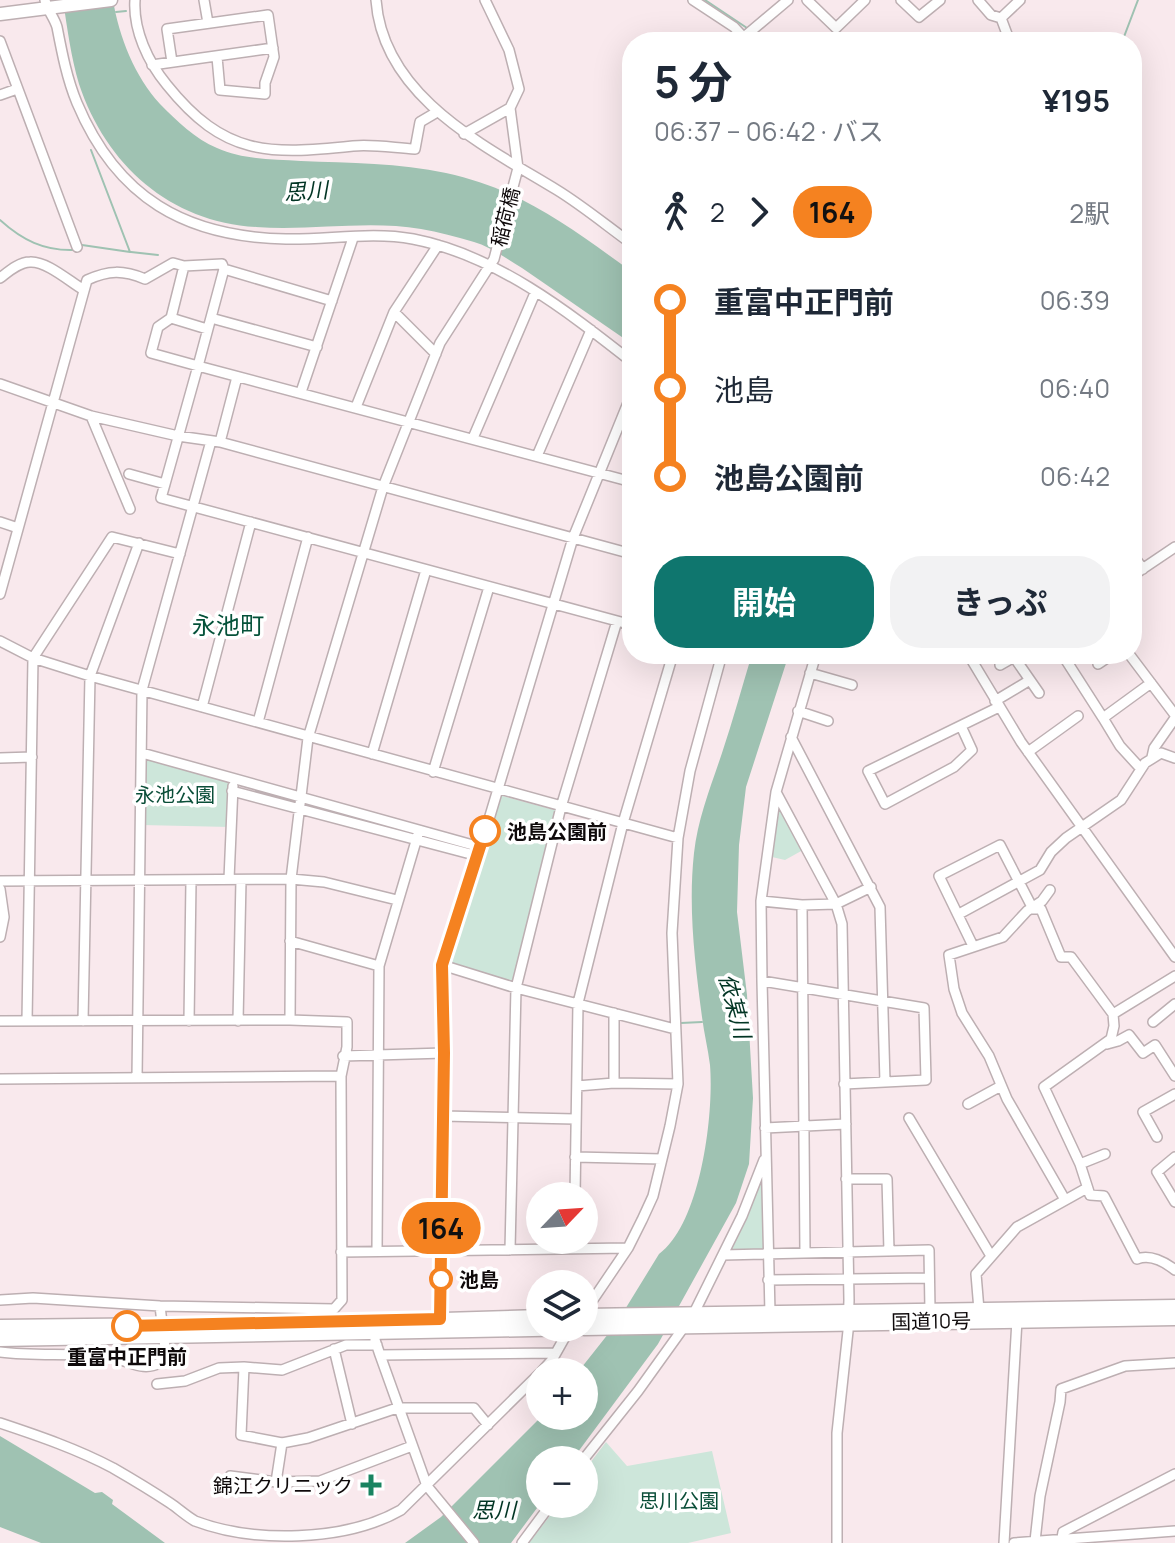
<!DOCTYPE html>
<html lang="ja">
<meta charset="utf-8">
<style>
body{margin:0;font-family:Manrope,"Noto Sans JP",sans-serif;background:#f2f2f3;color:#1f2937;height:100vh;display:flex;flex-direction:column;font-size:30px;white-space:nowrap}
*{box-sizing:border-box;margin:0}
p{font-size:26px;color:#747a83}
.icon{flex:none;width:44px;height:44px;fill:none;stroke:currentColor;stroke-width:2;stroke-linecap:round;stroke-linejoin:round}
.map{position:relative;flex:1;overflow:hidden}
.details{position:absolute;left:622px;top:32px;width:520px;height:632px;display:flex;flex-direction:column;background:#fff;border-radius:32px;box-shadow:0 8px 32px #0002}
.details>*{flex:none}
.badge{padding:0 16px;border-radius:26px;font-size:28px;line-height:52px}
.needle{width:52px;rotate:65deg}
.buttons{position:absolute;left:526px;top:1182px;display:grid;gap:16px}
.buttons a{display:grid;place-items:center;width:72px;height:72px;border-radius:50%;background:#fff;box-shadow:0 8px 32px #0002;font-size:40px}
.map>.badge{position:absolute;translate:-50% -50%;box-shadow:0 0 0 4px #fff}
.legs{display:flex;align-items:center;gap:12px;height:88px;padding:0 32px;font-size:26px}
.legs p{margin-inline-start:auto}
.headline{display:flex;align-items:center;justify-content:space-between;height:136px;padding:0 32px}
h1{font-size:44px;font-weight:700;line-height:60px}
.action{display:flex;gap:16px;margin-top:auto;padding:16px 32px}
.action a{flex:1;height:92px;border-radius:32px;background:#0f766e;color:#fff;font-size:32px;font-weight:700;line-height:92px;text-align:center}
.action a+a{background:#f2f2f3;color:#1f2937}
ul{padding:0 32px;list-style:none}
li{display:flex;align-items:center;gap:28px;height:88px;font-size:30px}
li i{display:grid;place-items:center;width:12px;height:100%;margin:0 10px;background:currentColor}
li i::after{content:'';width:20px;height:20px;margin:-10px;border:6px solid;border-radius:50%;background:#fff}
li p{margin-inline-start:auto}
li:first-child i{background:linear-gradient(#0000 50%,currentColor 0)}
li:last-child i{background:linear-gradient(currentColor 50%,#0000 0)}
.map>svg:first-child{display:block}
.green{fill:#cde6da}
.water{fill:#9fc2b2}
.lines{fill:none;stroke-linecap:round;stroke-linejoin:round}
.stream{stroke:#9fc2b2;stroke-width:2}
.minor-casing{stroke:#bdafb2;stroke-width:12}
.major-casing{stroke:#bdafb2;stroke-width:15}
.highway-casing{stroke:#bdafb2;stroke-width:17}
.minor{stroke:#fff;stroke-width:9}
.major{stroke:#fff;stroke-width:12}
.highway{stroke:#fff;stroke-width:14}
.line-1-casing{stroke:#fff;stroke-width:18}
.line-1{stroke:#f58220;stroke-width:12}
.stop-1-dot{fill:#fff;stroke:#f58220;stroke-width:4}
.poi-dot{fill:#198461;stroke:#fff;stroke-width:3}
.labels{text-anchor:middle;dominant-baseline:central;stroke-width:7;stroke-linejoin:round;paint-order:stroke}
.street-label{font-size:20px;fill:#0f0a0b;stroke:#fff}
.park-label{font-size:20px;fill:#0a4e38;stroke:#fff}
.stop-label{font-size:20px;font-weight:bold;fill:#0f0a0b;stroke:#fff;text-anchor:start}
.poi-label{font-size:20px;fill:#0f0a0b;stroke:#fff;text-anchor:end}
.water-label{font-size:22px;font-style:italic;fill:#023524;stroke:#fff}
.quarter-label{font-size:24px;fill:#045139;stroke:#fff}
</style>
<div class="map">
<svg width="1175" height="1543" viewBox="0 0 1175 1543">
<rect width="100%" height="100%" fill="#f9e9ed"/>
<path class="green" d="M142,753L234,778L230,827L142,825Z
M499,795L558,811L513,982L451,964Z
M780,805L803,850L785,860L772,857Z
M762,1177H765V1247L762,1250L732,1251L729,1249Z
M606,1442L627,1466L712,1451L731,1533L688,1543H529L559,1504H584V1471Z"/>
<path class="water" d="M63,0H113C119,37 135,77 160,104C177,121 195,139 217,148C244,160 272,159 301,161C349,163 400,163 446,173C523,190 570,227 632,272V344C595,319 559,293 522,268C507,259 491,247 474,242C457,237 438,232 421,229C367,220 311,231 256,227C170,222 106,165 79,84C71,57 67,27 63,0Z
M752,654H789L746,787L739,845L737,912L747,995L753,1098L749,1164L736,1203L658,1344L572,1460H540V1504L511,1543H405L441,1517L542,1416H584V1372H578L616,1324L659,1254C701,1223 714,1114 710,1065C708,1049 704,1033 702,1017C695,963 688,908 694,853C698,818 711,786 722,753C733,720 742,687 752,654Z
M0,1436L95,1493L102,1492L113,1500L112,1504L165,1543H41L0,1527Z"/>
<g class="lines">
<path class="stream" d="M705,0L747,28
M116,12L126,11
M754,36L758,42
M1122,42L1138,0
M0,220C22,240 44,251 74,250
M82,245L130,252L91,150
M131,252L158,255
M681,1023L702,1022"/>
<defs>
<path id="minor" d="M45,0C47,10 54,17 57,27C62,53 67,79 77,103C117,198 185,237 286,239C327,240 372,231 413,239C496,255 567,311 632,362
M135,0C133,30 148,62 167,85C224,156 268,155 353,146C373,144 395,148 415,149L420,122L437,112
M204,0L208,23
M376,0C383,97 485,146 557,190C583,206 607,226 632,244
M693,0L734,27L748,42
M807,0L836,28L865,0
M901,0L919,17L940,0
M978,0L991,15L1001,18L1010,42
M1001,18L1020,0
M744,37L788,0
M0,41L77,247
M172,62L167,29L268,15L274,57L265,83V94L220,90L217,57
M152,65L273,48
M0,95L17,89
M464,134L510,108L519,89L509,50L485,0
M224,269L332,301
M0,278C8,272 19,262 30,262C47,261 70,282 84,290
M394,312L436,354
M171,318L207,329
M211,318L317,347
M0,384L91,416L178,436L220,442L632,554
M301,392L353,238
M356,407L394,312L438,245
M91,416L130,509
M473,438L535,293
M220,442L237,377
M537,456L591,330
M129,474L165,484L198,366L632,482
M165,484L161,498L632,625
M0,522L18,528
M1132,554L1143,569
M1132,576L1175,547
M0,594L87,280C109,270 123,270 145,279L173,263L184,266L222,264L224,269L198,366L151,353L158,327L171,318L184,266
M0,641L33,658L90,676L678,838
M968,654L1021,742L1175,957
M1062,654L1103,718L1151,683
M1129,654L1175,715
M1098,664L1113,654
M1000,665L1014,657L1039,693
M810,673L852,685
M995,701L1030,680
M202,707L251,522
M798,711L828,721
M1103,718L1120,746L1141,769
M258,722L308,537
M961,726L972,750L954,767L885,804L868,771L999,707
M791,737L880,907L885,1082
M1028,752L1078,716
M142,753L480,847
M372,754L426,570
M1152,757L1154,748L1175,718
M0,758L32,757
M433,772L489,587
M232,791L478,856
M776,792L836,904L842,924L849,1300L848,1331L837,1433V1543
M229,879L233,786
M0,881L291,879L324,882L397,900
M0,889L4,917L0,937
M1050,890L1042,901L1027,911L1003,937L949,955L954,989L962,1013L989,1056L1007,1099L1064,1198
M761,901L802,905L836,904L871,887
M802,905L805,1252
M959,914L1040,870L1051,852L1066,838L1121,800L1145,763L1161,753L1175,758
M290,941L379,966
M973,946L939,876L1000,845L1033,909H1041L1061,957H1071L1113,1014L1114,1026L1111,1039L1044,1087L1080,1164L1090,1195L1104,1196L1137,1259C1150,1254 1165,1262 1175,1270
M442,965L516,988L675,1029
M762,981L761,901L776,792L816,654
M1113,1014L1175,976
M0,1021L290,1020
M27,1021L33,658L112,537L180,554
M83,1021L90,676L139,543
M189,1021L191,881
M238,1021L241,880
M1153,1022L1175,1004
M1107,1044L1118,1041L1129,1035L1143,1053L1155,1045L1175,1076
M343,1056L444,1053
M137,1078L142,690L211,441
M0,1079L341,1076
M614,1083V1013
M577,1086L614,1083L678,1084
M968,1104L1001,1086
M443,1116L575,1119
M909,1118L991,1256
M765,1128L846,1124
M1157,1137L1143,1112L1175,1094
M575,1157L662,1159
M1175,1157L1157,1172L1175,1202
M1080,1164L1105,1154
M846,1179H887L889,1251
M575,1196L578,1003L623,823L673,654
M510,1250L516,988L561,807L617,621
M377,1251L379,966L419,831
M341,1252L628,1248
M723,1255L929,1250L930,1310
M768,1280L929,1278
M0,1300L33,1298L160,1306L334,1309L342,1300L341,1076L347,1047V1022L290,1020L291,879L308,738L383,487L440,343L494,259L518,168L510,108
M979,1310L976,1274L1017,1227L1087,1188
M584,1313L628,1248L642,1220L653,1196L670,1126L678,1084L672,933L678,838L690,771L722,654
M770,1313L762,981L924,1008L926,1080L844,1084
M440,1322L444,1053L442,965L478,856L573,538L632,393
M376,1329L375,1340L380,1355L427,1486L474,1543
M334,1349L352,1424
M0,1352C37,1357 76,1352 113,1358C131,1361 142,1372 160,1363L165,1348L160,1306
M380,1355L556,1353
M244,1367L241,1435L282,1443
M541,1372L552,1360L570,1328
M157,1384L185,1381L219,1368L244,1367L282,1370L346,1345H377
M0,1423C39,1436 77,1449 113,1468C132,1479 152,1491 170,1503C179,1509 186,1516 195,1521C253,1543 345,1542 401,1510L540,1373
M412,1446L320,1481L276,1482L282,1443L308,1438L397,1408H474L488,1425
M583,1460L638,1391L694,1313L742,1216L764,1160
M230,1476L276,1482
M1062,1538L1063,1532L1175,1474
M1035,1541L1040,1496L1060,1402L1061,1389L1125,1366L1175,1363
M522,1543L551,1504
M1004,1543L1017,1320
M1014,1543L1175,1531"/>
<path id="major" d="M0,14L111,0"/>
<path id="highway" d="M584,1316L1175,1307
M0,1327L344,1323L540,1317
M584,1328L1175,1318
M0,1339L581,1328"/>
</defs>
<use href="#minor" class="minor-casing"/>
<use href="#major" class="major-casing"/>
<use href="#highway" class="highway-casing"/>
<use href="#minor" class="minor"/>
<use href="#major" class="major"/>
<use href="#highway" class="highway"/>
</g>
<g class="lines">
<defs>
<path id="line-1" d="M127,1326L440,1319L444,1053L442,965L485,831"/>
</defs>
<use href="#line-1" class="line-1-casing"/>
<use href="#line-1" class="line-1"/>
</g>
<g class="stop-1-dot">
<circle cx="485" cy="831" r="14"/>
<circle cx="441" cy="1279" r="10"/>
<circle cx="127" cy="1326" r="14"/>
</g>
<path class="poi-dot" d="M367 1473h8v8h8v8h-8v8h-8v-8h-8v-8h8z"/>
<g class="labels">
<g class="street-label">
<text transform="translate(505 217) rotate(-76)">稲荷橋</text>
<text transform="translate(931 1321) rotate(-1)">国道10号</text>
</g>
<g class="park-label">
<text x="175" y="794">永池公園</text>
<text x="679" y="1500">思川公園</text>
</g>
<g class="stop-label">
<text x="507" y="831">池島公園前</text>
<text x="459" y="1279">池島</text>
<text x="127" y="1356" text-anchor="middle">重富中正門前</text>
</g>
<g class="poi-label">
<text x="353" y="1485">錦江クリニック</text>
</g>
<g class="water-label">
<text transform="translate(306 191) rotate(-4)">思川</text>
<text transform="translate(735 1006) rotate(75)">依某川</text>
<text x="494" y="1510">思川</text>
</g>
<g class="quarter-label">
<text x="228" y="624">永池町</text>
</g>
</g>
</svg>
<div class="buttons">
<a><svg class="needle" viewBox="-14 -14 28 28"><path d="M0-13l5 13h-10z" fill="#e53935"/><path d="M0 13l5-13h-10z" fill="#747a83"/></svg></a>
<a><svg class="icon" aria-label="layers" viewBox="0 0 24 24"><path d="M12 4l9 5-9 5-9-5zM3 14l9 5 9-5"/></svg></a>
<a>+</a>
<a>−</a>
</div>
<b class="badge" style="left:441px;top:1228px;background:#f58220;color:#111">164</b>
<section class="details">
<div class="headline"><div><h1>5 分</h1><p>06:37 – 06:42 · バス</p></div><b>¥195</b></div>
<div class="legs"><svg class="icon" aria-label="walk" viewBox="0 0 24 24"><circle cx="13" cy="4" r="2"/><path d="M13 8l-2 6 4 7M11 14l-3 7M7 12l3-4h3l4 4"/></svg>2<svg class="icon" aria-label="forward" viewBox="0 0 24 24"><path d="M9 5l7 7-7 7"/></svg><b class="badge" style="background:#f58220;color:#111">164</b><p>2駅</p></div>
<ul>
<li><i style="color:#f58220"></i><b>重富中正門前</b><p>06:39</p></li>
<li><i style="color:#f58220"></i><span>池島</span><p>06:40</p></li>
<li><i style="color:#f58220"></i><b>池島公園前</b><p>06:42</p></li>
</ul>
<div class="action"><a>開始</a><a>きっぷ</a></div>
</section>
</div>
